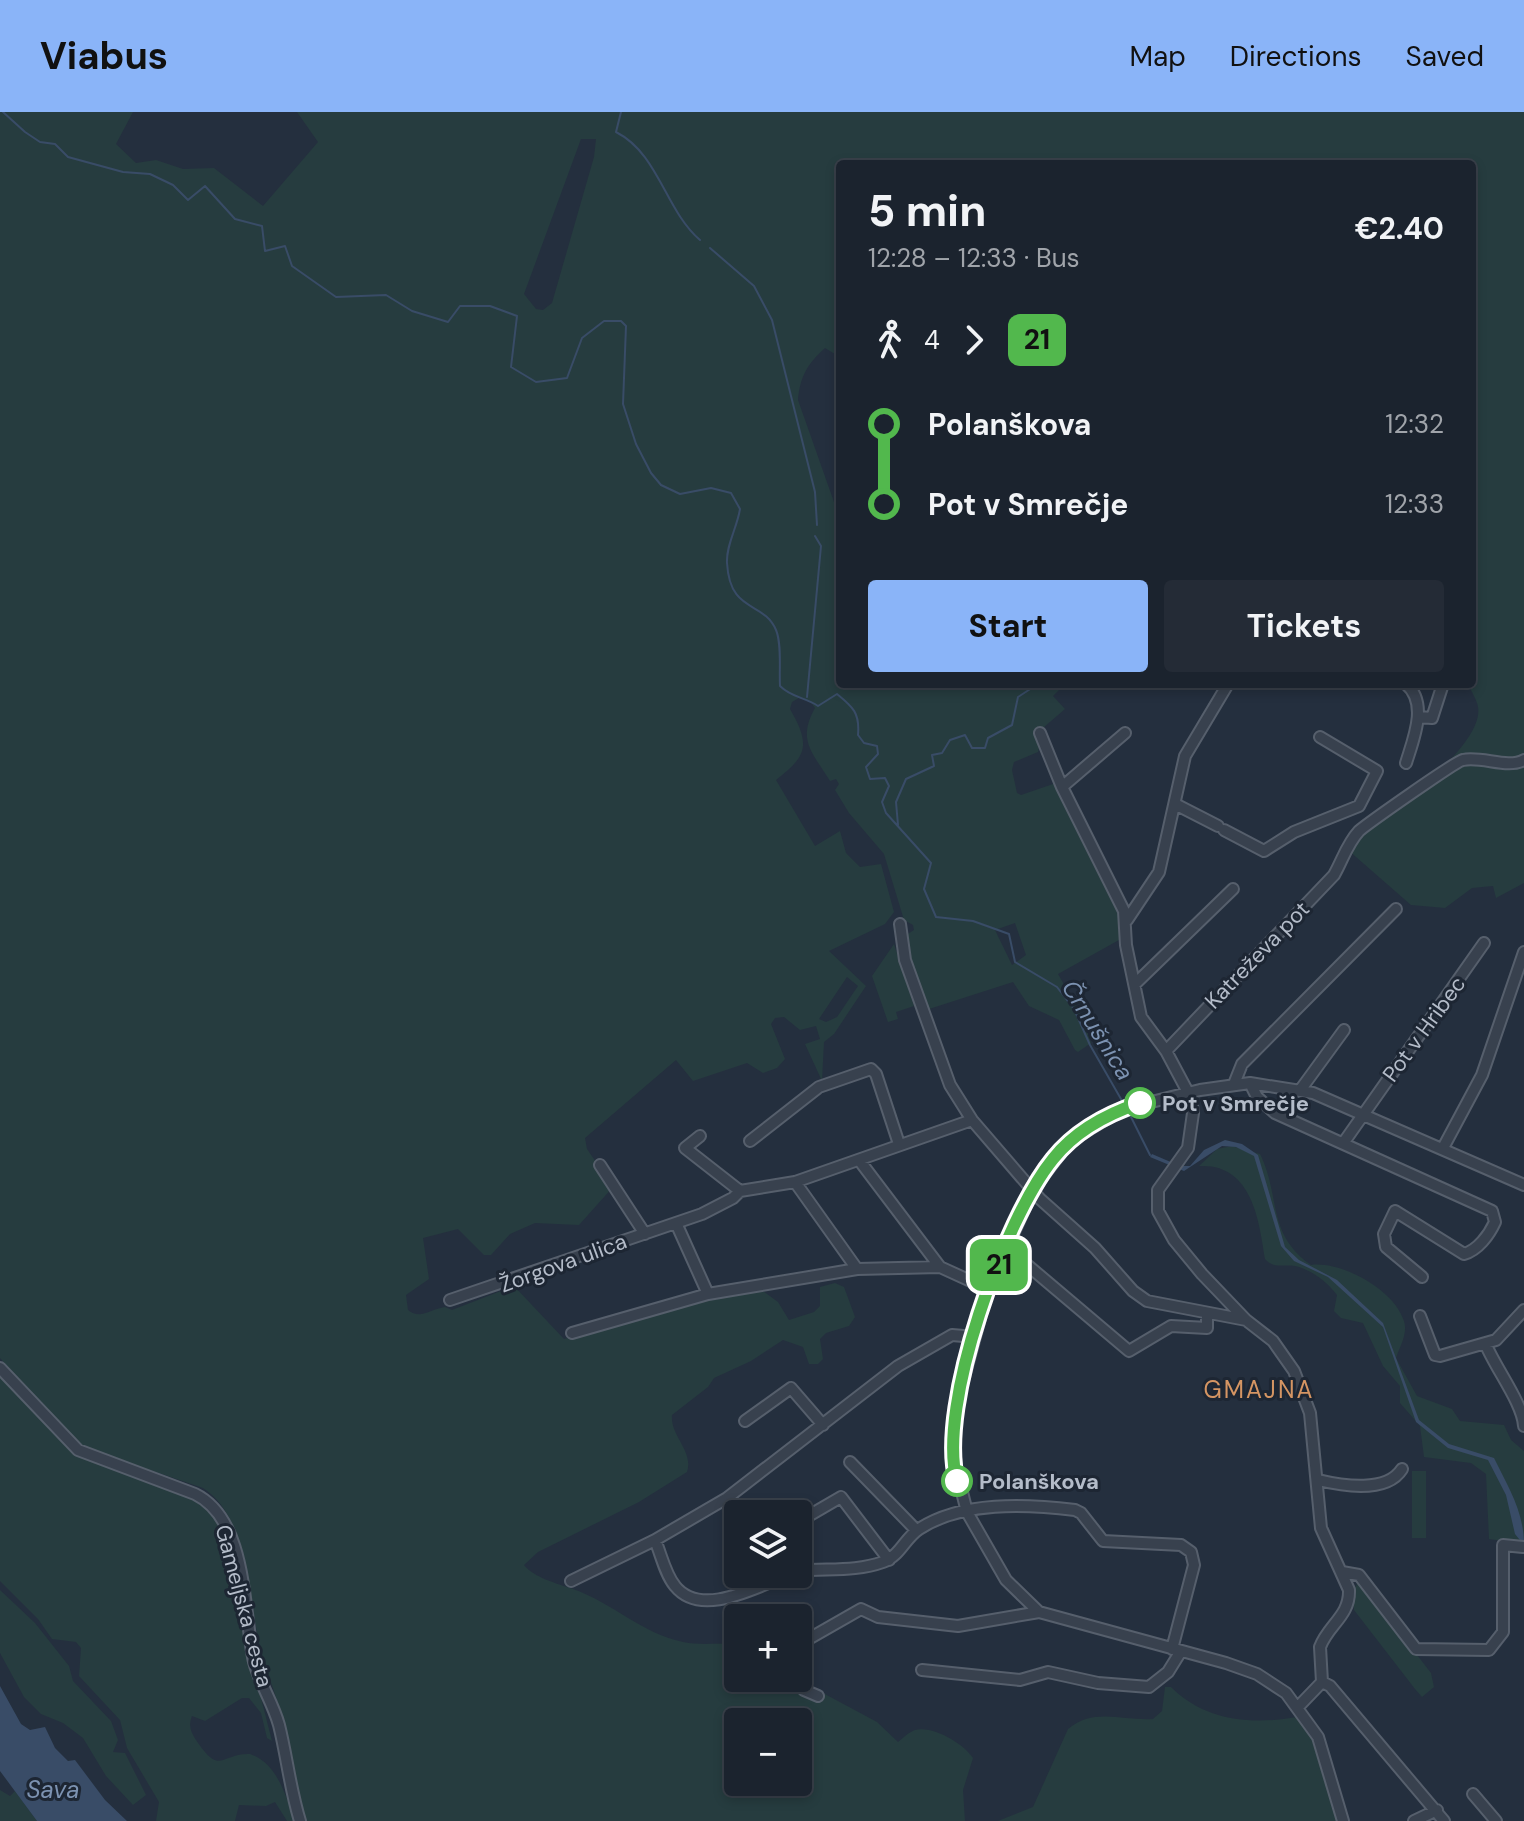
<!DOCTYPE html>
<meta charset="utf-8">
<style>
body{margin:0;font-family:"DM Sans",sans-serif;background:#242b36;color:#f1f3f6;height:100vh;display:flex;flex-direction:column;font-size:30px;white-space:nowrap}
*{box-sizing:border-box;margin:0}
p{font-size:26px;color:#a0a4aa}
.icon{flex:none;width:44px;height:44px;fill:none;stroke:currentColor;stroke-width:2;stroke-linecap:round;stroke-linejoin:round}
.map{position:relative;flex:1;overflow:hidden}
.sheet{position:absolute;left:836px;top:48px;width:640px;height:528px;display:flex;flex-direction:column;background:#1b232e;border-radius:8px;box-shadow:0 4px 12px #0003,0 0 0 2px #39404a}
.sheet>*{flex:none}
.badge{padding:0 16px;border-radius:12px;font-size:28px;line-height:52px}
.buttons{position:absolute;left:724px;top:1388px;display:grid;gap:16px}
.buttons a{display:grid;place-items:center;width:88px;height:88px;border-radius:8px;background:#1b232e;box-shadow:0 4px 12px #0003,0 0 0 2px #39404a;font-size:40px}
.map>.badge{position:absolute;translate:-50% -50%;box-shadow:0 0 0 4px #fff}
.legs{display:flex;align-items:center;gap:12px;height:88px;padding:0 32px;font-size:26px}
.legs p{margin-inline-start:auto}
.summary{display:flex;align-items:center;justify-content:space-between;height:136px;padding:0 32px}
h1{font-size:44px;font-weight:700;line-height:60px}
.primary-button{display:flex;gap:16px;margin-top:auto;padding:16px 32px}
.primary-button a{flex:1;height:92px;border-radius:8px;background:#8ab4f8;color:#111;font-size:32px;font-weight:700;line-height:92px;text-align:center}
.primary-button a+a{background:#242b36;color:#f1f3f6}
ul{padding:0 32px;list-style:none}
li{display:flex;align-items:center;gap:28px;height:80px;font-size:30px}
li i{display:grid;place-items:center;width:12px;height:100%;margin:0 10px;background:currentColor}
li i::after{content:'';width:20px;height:20px;margin:-10px;border:6px solid;border-radius:50%;background:#1b232e}
li p{margin-inline-start:auto}
li:first-child i{background:linear-gradient(#0000 50%,currentColor 0)}
li:last-child i{background:linear-gradient(currentColor 50%,#0000 0)}
header{display:flex;align-items:center;gap:48px;box-sizing:border-box;height:112px;padding:0 40px;background:#8ab4f8;color:#111}
header strong{font-size:38px}
nav{display:flex;gap:44px;margin-inline-start:auto;font-size:28px}
.map>svg:first-child{display:block}
.green{fill:#263c3f;fill-rule:evenodd}
.water{fill:#394c67}
.lines{fill:none;stroke-linecap:round;stroke-linejoin:round}
.stream{stroke:#394c67;stroke-width:2}
.minor-casing{stroke:#565f6c;stroke-width:14}
.minor{stroke:#38414e;stroke-width:10}
.line-1-casing{stroke:#fff;stroke-width:18}
.line-1{stroke:#52b84d;stroke-width:12}
.stop-1-dot{fill:#fff;stroke:#52b84d;stroke-width:4}
.labels{text-anchor:middle;dominant-baseline:central;stroke-width:6;stroke-linejoin:round;paint-order:stroke}
.street-label{font-size:22px;fill:#b4bcc9;stroke:#1d2633}
.stop-label{font-size:22px;font-weight:bold;fill:#b4bcc9;stroke:#1d2633;text-anchor:start}
.water-label{font-size:24px;font-style:italic;fill:#7c92b1;stroke:#1d2633}
.neighbourhood-label{font-size:24px;letter-spacing:2px;fill:#d59563;stroke:#1d2633}
</style>
<header>
<strong>Viabus</strong>
<nav><a>Map</a><a>Directions</a><a>Saved</a></nav>
</header>
<div class="map">
<svg width="1524" height="1709" viewBox="0 0 1524 1709">
<rect width="100%" height="100%" fill="#242f3e"/>
<path class="green" d="M0,0H133L116,32L136,51L156,48L183,57L214,56L263,94L318,30L297,0H1524V771L1496,786L1493,774L1472,776L1445,796L1411,793L1348,738L1354,728C1383,705 1485,635 1478,595C1477,588 1471,579 1468,572H1472V52H840V245L825,236C807,252 800,265 798,288L840,407V572H1065L1053,584L1065,597L1036,622L1040,633L1038,640L1014,650L1012,658L1017,681L1021,683L1056,671L1075,705L1121,805L1119,828L1058,862L1083,906L1091,931L1078,940L1075,938L1059,908L1029,894L1013,870L926,898L911,856L906,823L914,818L913,813L904,808L884,742L849,701L835,678L839,672L836,667L830,669C812,640 797,628 815,596L810,589L799,586L792,590L790,597C811,633 807,644 776,668L815,734L840,719L846,741L860,755L881,752L894,800L885,812L829,839L866,874L834,922L824,930L822,969L805,932L820,927L816,914L800,918L784,905L775,906L771,912L785,947L777,956L763,961L747,951L693,969L676,948L585,1026L587,1037L613,1075L579,1113L535,1111L510,1122L491,1143H484L458,1117L423,1126L429,1167L406,1183L408,1198C420,1208 431,1197 445,1195L452,1198L514,1174L564,1227L688,1192L763,1179L778,1190L789,1208L814,1200L820,1194V1175L835,1171L844,1175L855,1205L849,1214L826,1221L820,1227L823,1247L818,1252H809L803,1235L783,1228L751,1249L714,1266L708,1275L672,1303C670,1324 694,1339 687,1360L639,1390L538,1440L524,1453C533,1465 558,1472 573,1477C613,1491 641,1521 683,1530C701,1534 719,1530 738,1533V1566H795L877,1610L898,1630C903,1626 909,1620 915,1618C933,1613 964,1632 973,1646L963,1678L965,1709H303C295,1675 291,1640 282,1606C276,1582 266,1559 260,1535C249,1489 248,1404 203,1376L85,1336L45,1299L0,1246ZM581,27H596L594,45L552,191L543,198L536,197L524,182ZM1015,811L1026,843L1012,853L995,818ZM847,865L858,874L837,905L826,910L819,907ZM738,1610H798V1670H738Z
M894,832L914,894L896,900L898,907L888,910L872,864Z
M1232,1034L1260,1042C1281,1084 1266,1121 1311,1153C1341,1149 1394,1177 1404,1209C1408,1222 1400,1234 1396,1246L1417,1284L1452,1297L1460,1309L1504,1313L1511,1328L1524,1339V1432L1489,1427L1486,1362L1471,1351L1424,1345L1420,1314L1400,1291V1274L1383,1254L1363,1211L1341,1206L1334,1199L1337,1183C1326,1169 1312,1158 1295,1154C1283,1152 1274,1157 1265,1147C1259,1106 1251,1051 1199,1054L1217,1037Z
M0,1260L67,1335L107,1354L187,1381L210,1399L221,1416L238,1469L251,1547L272,1629L267,1626L261,1601L249,1586H242L205,1609L192,1604C188,1614 191,1620 196,1628C221,1665 220,1641 250,1642C277,1651 286,1684 295,1709H287L275,1690L266,1694L239,1693L235,1709H156L159,1690L127,1636L120,1608L79,1564L81,1536L76,1530L52,1527L38,1507L0,1469Z
M1412,1359H1426V1426H1412Z
M1359,1468L1431,1561L1434,1575L1422,1585L1415,1577L1354,1498V1478Z
M0,1478L35,1511L69,1554L73,1569L111,1609L118,1628L113,1640L125,1641L146,1683L133,1693L106,1664L83,1626L63,1611L41,1602L24,1585L0,1541Z
M1165,1575H1171C1205,1609 1251,1613 1297,1605L1311,1625L1337,1709H998L1033,1695L1068,1617C1093,1595 1124,1609 1153,1607L1162,1599Z
M0,1678L10,1684L15,1679L37,1709H0Z"/>
<path class="water" d="M1225,1028L1242,1032L1258,1043L1285,1135L1299,1148L1337,1168L1383,1211L1419,1308L1449,1332L1494,1346C1508,1375 1524,1399 1524,1433L1515,1422L1506,1383L1488,1348L1448,1336L1416,1310L1383,1215L1328,1165L1294,1149L1281,1134L1254,1044L1236,1035L1222,1034L1184,1059L1150,1045L1152,1042L1180,1054H1190L1204,1038Z
M0,1574L21,1612L30,1618L45,1615L55,1636L68,1649L75,1648L105,1688L127,1709H37L0,1659Z"/>
<g class="lines">
<path class="stream" d="M3,0L25,20L40,30L55,32L68,45L123,60L150,62L173,73L188,88L205,74L235,107L262,114L265,139L285,134L292,154L336,185L386,183L412,199L448,210L460,194H490L517,204L511,255L536,270L567,266L582,226L604,209H621L626,214L623,292L636,332L651,361L661,373L680,382L711,376L731,381L740,397C737,416 726,433 727,451C730,502 763,488 776,518C782,532 779,558 780,574C792,586 805,585 818,594L837,582C853,595 860,601 858,623L864,631L877,634L878,642L866,655L870,667L885,666L889,674L882,690L886,701L931,751L924,777L936,805L973,809L1009,822L1015,850L1057,875L1074,897L1090,933L1125,994
M621,0L616,20C659,42 665,98 700,128
M710,136L754,174L772,208L815,380L817,413
M807,585L821,434L815,424
M898,713L896,690L906,667L934,654L932,643L942,641L950,628L965,623L972,636H985L988,626L1012,613L1018,585L1038,572
M1128,999L1150,1043"/>
<defs>
<path id="minor" d="M1406,572C1429,591 1413,628 1406,651
M1418,605L1432,606L1442,575
M1040,621L1062,675L1124,799L1126,833L1141,905L1166,939L1191,986L1193,1001L1188,1036L1158,1078V1099L1174,1128L1202,1162L1246,1208L1273,1229L1294,1259L1310,1301L1321,1416L1349,1478C1350,1504 1328,1513 1320,1535L1322,1570L1298,1595
M1062,675L1125,621
M1175,692L1218,714
M1224,718L1264,739L1294,720L1359,694L1377,659L1320,625
M1127,808L1159,760L1185,644L1228,572
M900,812L905,848L950,973L972,1008L1040,1087L1095,1136L1133,1179L1147,1189L1246,1208
M1135,872L1233,777
M1166,939L1334,763C1343,747 1347,732 1359,719C1367,712 1456,649 1463,648C1482,644 1508,657 1524,648
M1250,971L1257,985L1275,1001L1492,1099L1495,1110C1489,1123 1478,1138 1464,1142L1395,1099L1384,1122L1386,1135L1422,1165
M1234,972L1242,952L1396,797
M1301,977L1344,918
M700,1024L685,1036L740,1079
M750,1029L819,975L871,957L876,962L899,1032
M1344,1030L1484,831
M1443,1036L1482,963L1524,840
M859,1048L940,1155
M600,1053L645,1122
M795,1070L857,1157
M676,1111L708,1182
M1006,1135L1129,1239L1171,1214L1207,1216V1201
M450,1188L702,1102L733,1086L740,1079L795,1070L972,1008
M1420,1204L1435,1243L1440,1244L1496,1228L1524,1198
M572,1221L708,1182L857,1157L940,1155L988,1177
M1486,1233C1496,1257 1523,1292 1524,1314
M0,1256L78,1338L195,1382C248,1408 243,1500 254,1550C260,1572 273,1591 279,1613C287,1645 290,1677 300,1709
M745,1309L791,1276L823,1313
M850,1350L916,1418
M1318,1368C1343,1374 1387,1381 1402,1357
M798,1410L841,1385L889,1448
M798,1459C827,1456 855,1460 883,1450C900,1444 905,1426 919,1417C962,1389 1026,1392 1075,1398L1081,1401L1103,1429L1181,1433L1191,1440L1194,1453L1172,1537
M1342,1460L1359,1463L1416,1537L1489,1538L1503,1520V1433L1523,1435
M791,1462C761,1472 702,1508 675,1474C665,1462 661,1442 655,1428L727,1386L898,1254L952,1223L975,1225
M571,1469L655,1428
M798,1533L861,1497L878,1505L958,1514L1039,1500
M922,1558L1020,1568L1048,1560L1098,1571L1149,1575L1168,1560L1181,1539
M793,1566L804,1578L818,1584
M1322,1570L1330,1574L1444,1709
M1473,1682L1496,1709
M1343,1709L1318,1625L1286,1581L1257,1562L1226,1551L1039,1500L1006,1468L967,1400L952,1340L953,1306L988,1177L1034,1076L1070,1029L1123,997L1200,978L1250,971L1313,981L1524,1073
M1414,1709L1437,1698"/>
</defs>
<use href="#minor" class="minor-casing"/>
<use href="#minor" class="minor"/>
</g>
<g class="lines">
<defs>
<path id="line-1" d="M957,1369C936,1295 1005,1106 1053,1047C1075,1019 1107,1002 1140,991"/>
</defs>
<use href="#line-1" class="line-1-casing"/>
<use href="#line-1" class="line-1"/>
</g>
<g class="stop-1-dot">
<circle cx="1140" cy="991" r="14"/>
<circle cx="957" cy="1369" r="14"/>
</g>
<g class="labels">
<g class="street-label">
<text transform="translate(1257 843) rotate(-46)">Katreževa pot</text>
<text transform="translate(1424 917) rotate(-54)">Pot v Hribec</text>
<text transform="translate(563 1151) rotate(-20)">Žorgova ulica</text>
<text transform="translate(244 1494) rotate(75)">Gameljska cesta</text>
</g>
<g class="stop-label">
<text x="1162" y="991">Pot v Smrečje</text>
<text x="979" y="1369">Polanškova</text>
</g>
<g class="water-label">
<text transform="translate(1098 918) rotate(58)">Črnušnica</text>
<text x="53" y="1677">Sava</text>
</g>
<g class="neighbourhood-label">
<text x="1259" y="1277">GMAJNA</text>
</g>
</g>
</svg>
<div class="buttons">
<a><svg class="icon" aria-label="layers" viewBox="0 0 24 24"><path d="M12 4l9 5-9 5-9-5zM3 14l9 5 9-5"/></svg></a>
<a>+</a>
<a>−</a>
</div>
<b class="badge" style="left:999px;top:1153px;background:#52b84d;color:#111">21</b>
<section class="sheet">
<div class="summary"><div><h1>5 min</h1><p>12:28 – 12:33 · Bus</p></div><b>€2.40</b></div>
<div class="legs"><svg class="icon" aria-label="walk" viewBox="0 0 24 24"><circle cx="13" cy="4" r="2"/><path d="M13 8l-2 6 4 7M11 14l-3 7M7 12l3-4h3l4 4"/></svg>4<svg class="icon" aria-label="forward" viewBox="0 0 24 24"><path d="M9 5l7 7-7 7"/></svg><b class="badge" style="background:#52b84d;color:#111">21</b></div>
<ul>
<li><i style="color:#52b84d"></i><b>Polanškova</b><p>12:32</p></li>
<li><i style="color:#52b84d"></i><b>Pot v Smrečje</b><p>12:33</p></li>
</ul>
<div class="primary-button"><a>Start</a><a>Tickets</a></div>
</section>
</div>
